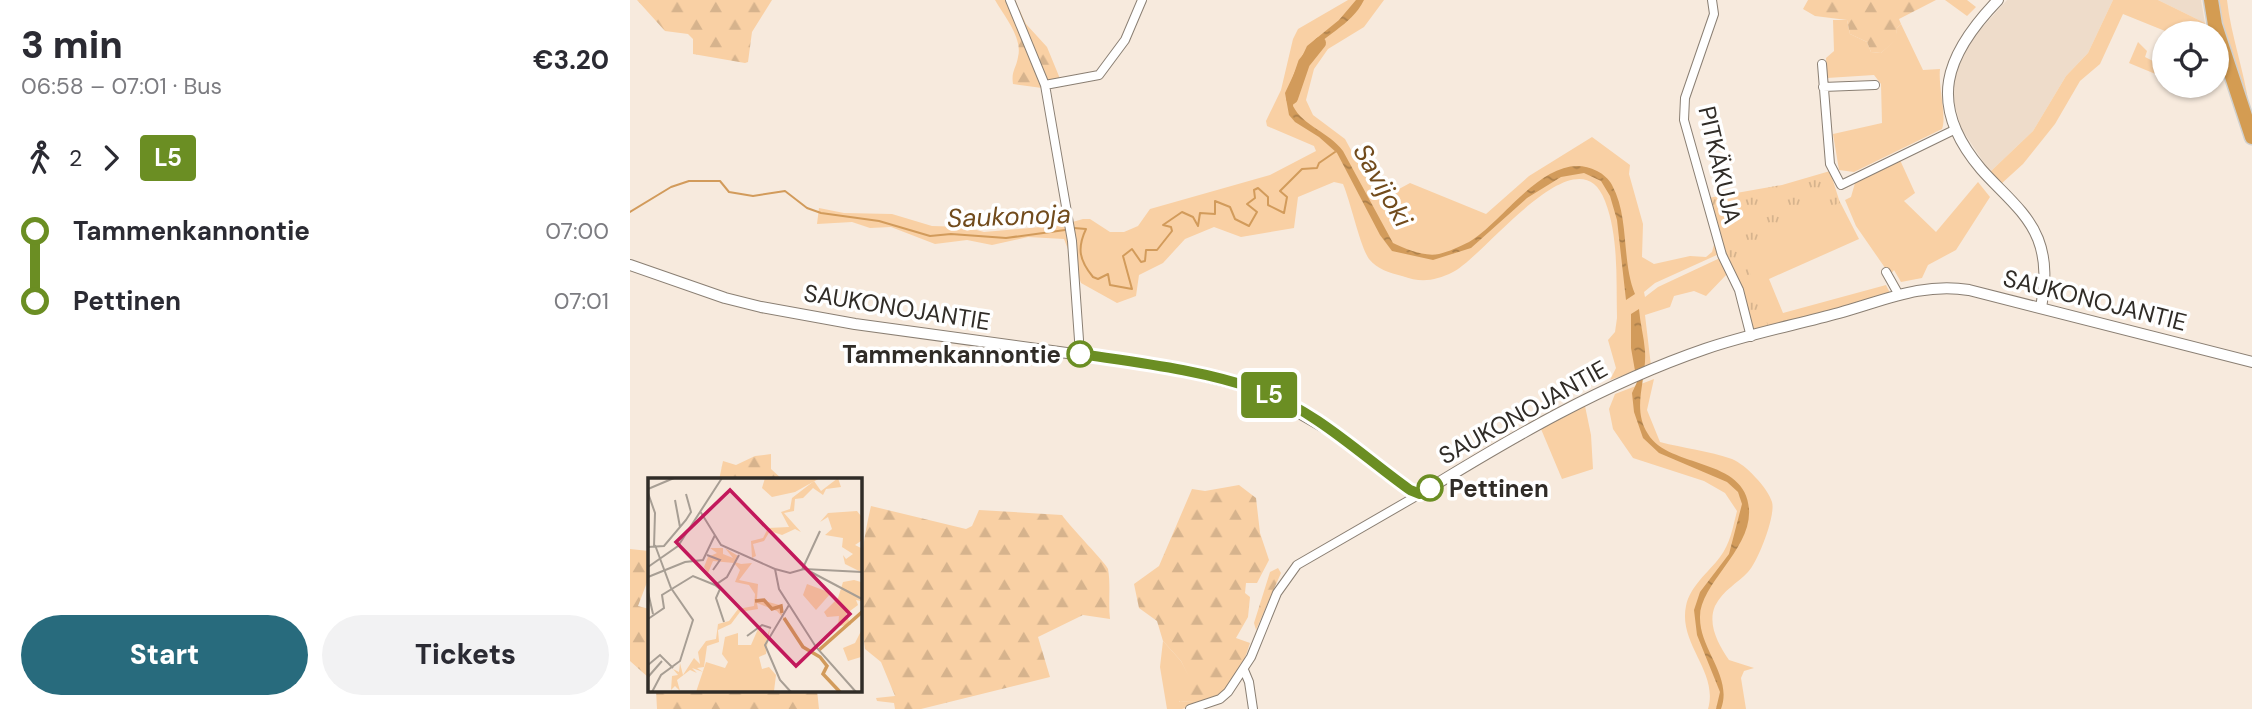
<!DOCTYPE html>
<meta charset="utf-8">
<style>
body{margin:0;font-family:"DM Sans",sans-serif;background:#f2f2f3;color:#2b2b33;height:100vh;display:flex;flex-direction:column;font-size:26px;white-space:nowrap}
*{box-sizing:border-box;margin:0}
p{font-size:23px;color:#7c7c81}
.icon{flex:none;width:38px;height:38px;fill:none;stroke:currentColor;stroke-width:2;stroke-linecap:round;stroke-linejoin:round}
.map{position:relative;flex:1;overflow:hidden}
.details{display:flex;flex-direction:column;background:#fff;width:630px}
.details>*{flex:none}
.badge{padding:0 14px;border-radius:5px;font-size:24px;line-height:46px}
.controls{position:absolute;left:1522px;top:21px;display:grid;gap:14px}
.controls a{display:grid;place-items:center;width:77px;height:77px;border-radius:50%;background:#fff;box-shadow:0 2px 5px #0004;font-size:35px}
.map>.badge{position:absolute;translate:-50% -50%;box-shadow:0 0 0 4px #fff}
.legs{display:flex;align-items:center;gap:10px;height:77px;padding:0 21px;font-size:23px}
.legs p{margin-inline-start:auto}
.overview{display:flex;align-items:center;justify-content:space-between;height:119px;padding:0 21px}
h1{font-size:38px;font-weight:800;line-height:52px}
.button{display:flex;gap:14px;margin-top:auto;padding:14px 21px}
.button a{flex:1;height:80px;border-radius:42px;background:#286b7d;color:#fff;font-size:28px;font-weight:800;line-height:80px;text-align:center}
.button a+a{background:#f2f2f3;color:#2b2b33}
ul{padding:0 21px;list-style:none}
li{display:flex;align-items:center;gap:24px;height:70px;font-size:26px}
li i{display:grid;place-items:center;width:10px;height:100%;margin:0 9px;background:currentColor}
li i::after{content:'';width:18px;height:18px;margin:-9px;border:5px solid;border-radius:50%;background:#fff}
li p{margin-inline-start:auto}
li:first-child i{background:linear-gradient(#0000 50%,currentColor 0)}
li:last-child i{background:linear-gradient(currentColor 50%,#0000 0)}
main{display:flex;flex:1;min-height:0}
.map>svg:first-child{display:block}
.built{fill:#eedcca}
.grass{fill:#f9d0a4}
.forest{fill:url(#forest-firs)}
.park{fill:url(#park-tufts)}
.water{fill:url(#water-ripples)}
.lines{fill:none;stroke-linecap:round;stroke-linejoin:round}
.stream{stroke:#d29b5b;stroke-width:2}
.river{stroke:#d29b5b;stroke-width:12}
.minor-casing{stroke:#8a7f73;stroke-width:10}
.tertiary-casing{stroke:#8a7f73;stroke-width:12}
.trunk-casing{stroke:#d1d1cf;stroke-width:17}
.minor{stroke:#fff;stroke-width:8}
.tertiary{stroke:#fff;stroke-width:10}
.trunk{stroke:#d49c52;stroke-width:14}
.line-1-casing{stroke:#fff;stroke-width:16}
.line-1{stroke:#6b8e23;stroke-width:10}
.stop-1-dot{fill:#fff;stroke:#6b8e23;stroke-width:3.5}
.labels{text-anchor:middle;dominant-baseline:central;stroke-width:7;stroke-linejoin:round;paint-order:stroke}
.street-label{font-size:24px;fill:#302c27;stroke:#fff}
.stop-label{font-size:24px;font-weight:bold;fill:#302c27;stroke:#fff;text-anchor:end}
.water-label{font-size:26px;font-style:italic;fill:#714b1c;stroke:#fff}
.inset-river{fill:none;stroke:#d29b5b;stroke-width:3.5}
.inset-road{fill:none;stroke:#a79e94;stroke-width:2}
.view{fill:#c2185b;fill-opacity:0.15;stroke:#c2185b;stroke-width:3.5}
.inset-edge{fill:none;stroke:#302c27;stroke-width:3.5}
</style>
<main>
<section class="details">
<div class="overview"><div><h1>3 min</h1><p>06:58 – 07:01 · Bus</p></div><b>€3.20</b></div>
<div class="legs"><svg class="icon" aria-label="walk" viewBox="0 0 24 24"><circle cx="13" cy="4" r="2"/><path d="M13 8l-2 6 4 7M11 14l-3 7M7 12l3-4h3l4 4"/></svg>2<svg class="icon" aria-label="forward" viewBox="0 0 24 24"><path d="M9 5l7 7-7 7"/></svg><b class="badge" style="background:#6b8e23;color:#fff">L5</b></div>
<ul>
<li><i style="color:#6b8e23"></i><b>Tammenkannontie</b><p>07:00</p></li>
<li><i style="color:#6b8e23"></i><b>Pettinen</b><p>07:01</p></li>
</ul>
<div class="button"><a>Start</a><a>Tickets</a></div>
</section>
<div class="map">
<svg width="1622" height="709" viewBox="0 0 1622 709">
<defs>
<pattern id="forest-firs" width="22" height="20" patternUnits="userSpaceOnUse" patternTransform="scale(1.75)"><rect width="22" height="20" fill="#f9d0a4"/><path d="M5 1l3.5 6h-7zM16 11l3.5 6h-7z" fill="#d6b38d"/></pattern>
<pattern id="park-tufts" width="24" height="20" patternUnits="userSpaceOnUse" patternTransform="scale(1.75)"><rect width="24" height="20" fill="#f9d0a4"/><path d="M3 7l-1-3M5 7V3M7 7l1-3M15 17l-1-3M17 17v-4M19 17l1-3" fill="none" stroke="#d6b38d"/></pattern>
<pattern id="water-ripples" width="26" height="14" patternUnits="userSpaceOnUse" patternTransform="scale(1.75)"><rect width="26" height="14" fill="#d29b5b"/><path d="M2 4q2-2 4 0t4 0M15 11q2-2 4 0t4 0" fill="none" stroke="#ab7f4b"/></pattern>
</defs>
<rect width="100%" height="100%" fill="#f7eadd"/>
<path class="built" d="M1377,0H1483L1458,53L1436,76L1403,131L1360,172L1331,128L1323,98L1324,82L1332,55L1341,40Z
M1528,0H1571L1575,23Z"/>
<path class="grass" d="M718,0H754L734,27L698,49L684,69L676,100L683,115L715,139L744,192L758,195L780,183L856,214L899,176L962,137L1000,165L999,174L1013,224L1012,257L1024,264L1060,256L1076,257L1082,252L1085,241L1089,254L1025,283L1014,292L1015,297L1028,287L1090,258L1098,273L1076,296L1064,291L1044,296L1040,307L1015,315L1021,366L980,380L986,368L978,340L985,332L987,318C986,281 989,237 975,201C948,129 855,256 823,272C805,281 791,283 772,276C760,273 747,269 739,259C730,246 721,203 713,184L704,182L668,197L664,228L611,237L584,227L555,239L533,263L509,275L506,296L487,303L451,283L434,239L398,237L362,245L337,240L305,244L261,227L240,228L222,222L187,224L189,208L214,213L262,214L302,226L336,227L354,232L432,225L453,219H460L480,232H494L508,226L520,209L640,175L686,151L684,146L637,126L636,121L651,90L663,39L668,29Z
M1315,0H1337L1346,7L1337,16Z
M1483,0H1528L1575,23L1577,33H1540L1493,14L1470,64L1450,81L1425,124L1393,164L1371,184L1360,172L1403,131L1436,76L1458,53Z
M1586,0H1597C1601,36 1614,70 1619,106L1598,50Z
M1203,20H1217L1220,34L1237,42L1241,52L1251,53L1265,40L1267,28L1271,24L1293,70L1310,69C1308,86 1317,117 1312,129L1224,172L1209,170L1203,134L1252,123L1251,84L1244,75L1197,78L1196,58L1204,51Z
M1508,42L1517,51L1515,57L1525,62L1529,57L1535,60V78L1499,63Z
M1270,160L1285,193L1274,201L1306,232L1348,182L1360,197L1326,250L1298,265L1292,278L1271,282L1264,270L1260,275L1226,226L1215,200L1221,197L1225,183Z
M1209,200L1229,239L1139,279L1153,313L1256,285L1260,293L1139,328L1098,255L1154,218Z
M1024,379L1017,410L1030,442C1053,448 1079,451 1102,459C1115,464 1138,488 1142,502C1146,515 1128,562 1118,572C1108,583 1093,590 1085,606C1077,625 1089,645 1099,660L1124,668L1114,671L1111,678L1116,709H1078C1089,672 1048,644 1056,606C1060,586 1078,573 1090,557C1100,544 1103,527 1107,511L1095,493L1074,481L1003,458L983,429L979,409L985,394Z
M955,406L961,435L963,469L932,479L911,429Z
M533,641L551,661L564,686L549,702L575,701L552,709H537L530,667Z"/>
<path class="forest" d="M7,0H142L122,32L118,62L115,63L63,54V39L58,34L35,31Z
M365,0H385L396,24L417,47L433,86L412,88L383,84C381,71 386,69 388,57C393,38 374,16 365,0Z
M1178,0H1306L1269,19L1271,24L1267,28L1266,40L1251,53L1241,52L1237,42L1220,34L1217,20L1185,16L1173,9Z
M141,454V469L153,480H89L93,461L106,465L125,456Z
M609,485L626,498L630,533L639,560L627,583H616L615,593L620,597L618,617L606,638L620,643C613,666 602,692 578,700C569,703 558,701 550,702L546,696L563,686L551,661L533,641L527,621L509,608L504,584L529,566L562,489L575,491Z
M241,506L336,529L342,526L349,510L432,515C440,527 477,564 478,569C481,585 478,603 480,619L453,615L408,637L420,677L291,709H265L264,703L247,701L246,698L265,696L251,662L235,649C227,598 229,557 241,506Z
M0,549L19,551V577L8,606L19,609V678L0,661Z
M648,568L651,573L626,630L624,623L640,572Z
M26,690H187L189,709H27Z"/>
<path class="park" d="M1200,171L1210,203L1159,223L1115,258L1139,328L1123,332L1078,198L1152,185Z"/>
<path class="water" d="M726,0H734C721,27 692,34 677,58C668,72 666,90 663,106C673,126 699,132 713,151L763,243C776,249 794,257 809,254C818,252 831,246 839,242C874,222 919,146 967,171C973,174 979,179 982,185C1000,218 991,260 1005,294L996,300L987,220L980,196L971,181L954,173L931,177L897,198L841,248L803,260L762,251L750,235L707,153L689,137L665,122L659,115L655,93L677,46L709,20Z
M1009,309C1010,323 1014,337 1015,351C1017,380 1001,408 1018,434C1039,469 1116,457 1119,509C1122,550 1069,584 1070,618C1070,650 1103,677 1091,709H1086L1090,692L1067,635L1064,610L1070,592L1099,554L1112,504L1108,492L1097,482L1029,453L1013,438L1004,412L1002,393L1007,382L1001,348V314Z"/>
<g class="lines">
<path class="stream" d="M0,212L41,187L59,181H90L99,192L123,196L155,191L177,208L191,213L249,221L300,236L321,234L376,238L435,230
M444,228L456,229C447,248 449,260 463,277L468,279L478,274L480,285L502,289L493,256L502,249L511,262L515,261L516,250H527L542,231L541,227L533,225L552,212L563,217L568,226L570,213L585,214V201L600,207L605,219L619,226L627,212L617,204L625,198L624,190L628,188L638,197V205L654,213L657,197L650,191L672,169L687,168L689,163L705,152"/>
<path class="river" d="M662,98L674,63L690,43"/>
<defs>
<path id="minor" d="M380,0L415,85L442,241L450,354
M1082,0L1084,14L1055,98L1054,120L1092,255L1109,290L1121,337
M1192,64L1200,164L1211,185L1326,129
M415,85L469,75L495,40L512,0
M1193,87L1245,85
M1256,272L1269,295
M614,670L619,682L623,709
M560,709L590,699L598,692L621,657L647,593L667,565L790,494"/>
<path id="tertiary" d="M1368,0C1315,55 1296,104 1351,169C1370,191 1397,211 1408,239C1417,262 1415,284 1411,308
M0,265L95,298L131,307L225,324L539,367L629,390L718,441L756,474L790,494C881,438 973,384 1075,349C1119,334 1165,325 1209,313C1253,301 1293,282 1339,290L1622,362"/>
<path id="trunk" d="M1581,0L1585,25L1622,137"/>
</defs>
<use href="#minor" class="minor-casing"/>
<use href="#tertiary" class="tertiary-casing"/>
<use href="#trunk" class="trunk-casing"/>
<use href="#minor" class="minor"/>
<use href="#tertiary" class="tertiary"/>
<use href="#trunk" class="trunk"/>
</g>
<g class="lines">
<defs>
<path id="line-1" d="M450,354C510,363 572,370 629,390C686,411 731,455 780,490L790,494L800,488"/>
</defs>
<use href="#line-1" class="line-1-casing"/>
<use href="#line-1" class="line-1"/>
</g>
<g class="stop-1-dot">
<circle cx="450" cy="354" r="12"/>
<circle cx="800" cy="488" r="12"/>
</g>
<g class="labels">
<g class="street-label">
<text transform="translate(1090 165) rotate(77)">PITKÄKUJA</text>
<text transform="translate(1465 300) rotate(14)">SAUKONOJANTIE</text>
<text transform="translate(267 307) rotate(9)">SAUKONOJANTIE</text>
<text transform="translate(893 412) rotate(-29)">SAUKONOJANTIE</text>
</g>
<g class="stop-label">
<text x="431" y="354">Tammenkannontie</text>
<text x="819" y="488" text-anchor="start">Pettinen</text>
</g>
<g class="water-label">
<text transform="translate(753 185) rotate(60)">Savijoki</text>
<text transform="translate(379 216) rotate(-2)">Saukonoja</text>
</g>
</g>
<g transform="translate(18 478)">
<rect width="214" height="214" fill="#f7eadd"/>
<path d="M190,0L193,9L178,11L175,17L165,10L155,20L147,21L146,33L136,35L153,54L147,51L134,57L122,53L116,63L105,66L108,78L104,80L103,63L115,60L120,50L141,49L133,34L142,31L144,20L166,3L173,13ZM62,70H75V76L85,80L77,70L90,78L87,84L93,86L104,85L91,102L110,106L109,121L135,128L134,137L151,157L129,133L109,125L110,131L92,134L83,146L70,152L71,164L59,168L56,189L49,190L55,194L44,190L49,195L42,192L29,202L32,213L27,208L23,212L24,198L30,197L25,191L31,194L32,185L35,197L46,180L52,186L50,174L58,163L68,161L70,146L81,143L90,131L106,128L107,116L101,107L87,104L92,92L86,85L65,83L60,95L56,89L60,79L69,75Z" fill="#f9d0a4"/>
<path d="M117,0H172L147,14L124,19L114,10ZM209,33L213,38V63L207,67L213,70V94L197,86L195,77L198,81L205,76L194,69L195,60L177,57L184,51L180,39L172,44L180,35ZM206,102L213,104V123L208,122L210,127L198,136L203,147L190,148L191,138L179,139L176,134L190,120L195,104ZM159,106L183,115L168,132L155,117ZM122,149L118,176L111,179L114,191L121,189L128,197L126,213L48,214L58,184L77,190L80,184L74,176L77,159L90,155V167H103L110,151L119,159ZM213,153V179L200,183L195,170L207,165Z" fill="#f9d0a4"/>
<path class="inset-river" d="M107,123L116,122L124,131L133,128L134,135M136,140L155,169L172,179L179,188L175,196L192,214M171,172L214,134"/>
<path class="inset-road" d="M0,11L26,0M0,15L7,35L6,69M27,22L32,49M52,33L73,67L127,91L131,111L168,169L208,214M0,69L16,68L38,42L43,34L38,16M59,77L72,82L65,92M0,89L30,68L74,0M127,91L142,95L156,91L214,94M154,92L172,53M163,94L214,121M0,99L37,84L55,82L67,57M67,107L72,111L68,120L76,144M0,114L5,136M141,127L117,167L132,202L143,214M0,141L16,130L14,117L45,98L67,107L79,99L91,77M99,158L114,147L123,150M0,187L12,177L25,190M0,199L14,183M4,214L13,197L32,183L45,142L23,110L7,67"/>
<path class="view" d="M82,12L202,136L148,188L28,64Z"/>
<rect width="214" height="214" class="inset-edge"/>
</g>
</svg>
<div class="controls">
<a><svg class="icon" aria-label="locate" viewBox="0 0 24 24"><circle cx="12" cy="12" r="6"/><path d="M12 2v4M12 18v4M2 12h4M18 12h4"/></svg></a>
</div>
<b class="badge" style="left:639px;top:395px;background:#6b8e23;color:#fff">L5</b>
</div>
</main>
